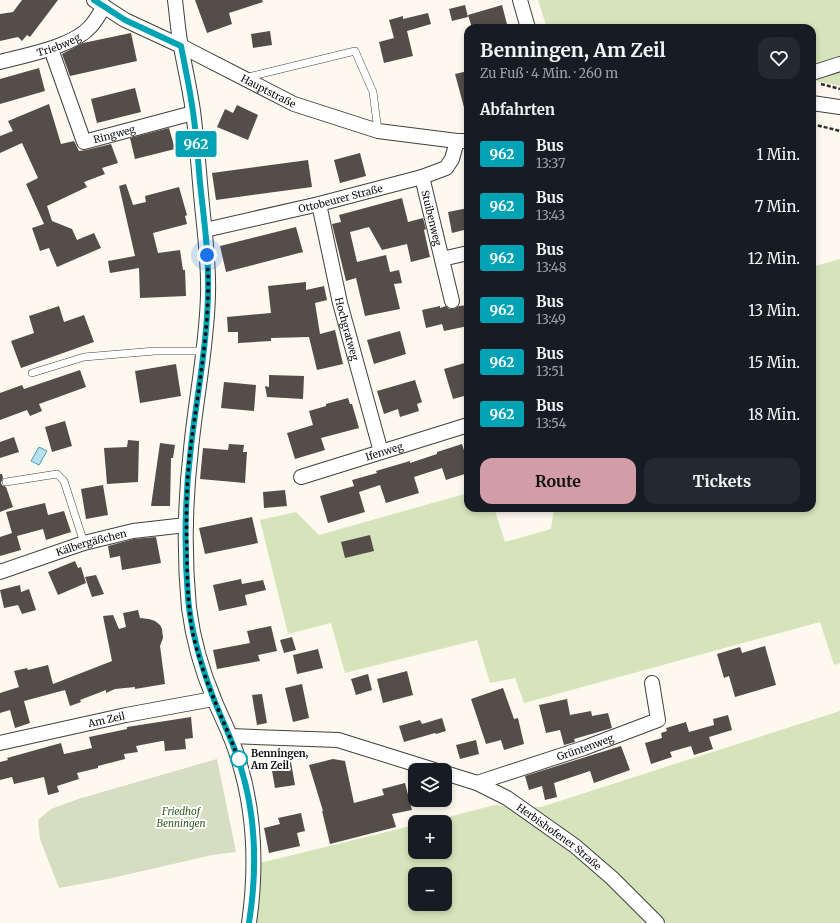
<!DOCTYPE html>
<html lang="de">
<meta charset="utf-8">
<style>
body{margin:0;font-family:Merriweather,serif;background:#242831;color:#f1f3f6;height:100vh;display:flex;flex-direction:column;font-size:15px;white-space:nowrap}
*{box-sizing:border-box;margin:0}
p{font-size:13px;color:#9ea1a6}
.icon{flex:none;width:22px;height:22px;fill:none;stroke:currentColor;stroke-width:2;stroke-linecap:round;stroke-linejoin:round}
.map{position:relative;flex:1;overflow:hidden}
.sheet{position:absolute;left:464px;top:24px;width:352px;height:488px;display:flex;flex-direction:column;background:#171b24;border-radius:12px;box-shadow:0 2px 6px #0003}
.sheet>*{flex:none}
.badge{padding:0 8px;border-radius:3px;font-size:14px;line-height:26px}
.fabs{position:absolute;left:408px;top:763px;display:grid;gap:8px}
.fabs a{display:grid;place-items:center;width:44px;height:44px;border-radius:8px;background:#171b24;box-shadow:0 2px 6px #0003;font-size:20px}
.you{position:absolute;width:20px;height:20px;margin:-10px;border:3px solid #fff;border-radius:50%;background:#1a73e8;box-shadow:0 0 0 6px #1a73e833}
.map>.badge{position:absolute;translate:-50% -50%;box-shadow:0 0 0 2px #fff}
h2{padding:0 16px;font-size:15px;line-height:36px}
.round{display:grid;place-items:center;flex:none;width:42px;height:42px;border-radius:12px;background:#242831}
.head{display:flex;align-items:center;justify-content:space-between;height:68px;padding:0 16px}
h1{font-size:19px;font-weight:700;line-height:30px}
.action{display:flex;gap:8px;margin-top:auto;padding:8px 16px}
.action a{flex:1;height:46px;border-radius:12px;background:#d39da7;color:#111;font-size:16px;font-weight:700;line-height:46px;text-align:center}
.action a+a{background:#242831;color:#f1f3f6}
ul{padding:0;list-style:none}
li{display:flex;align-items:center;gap:12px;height:52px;padding:0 16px}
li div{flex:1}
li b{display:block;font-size:15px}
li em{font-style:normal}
li .badge{min-width:44px;font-weight:700;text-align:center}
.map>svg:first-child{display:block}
.green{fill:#d5e4bb;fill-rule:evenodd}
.cemetery{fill:#d7ddc1}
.water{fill:#b8e0ef;stroke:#469bbf}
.building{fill:#544d4a}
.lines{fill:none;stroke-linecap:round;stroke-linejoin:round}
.service-casing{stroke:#404040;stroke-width:8}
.minor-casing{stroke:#404040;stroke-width:16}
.path{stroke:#2f2f2f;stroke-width:2.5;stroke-dasharray:4 2;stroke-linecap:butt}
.service{stroke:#fff;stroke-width:7}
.minor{stroke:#fff;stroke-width:14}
.line-casing{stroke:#fff;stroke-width:9}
.line{stroke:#00a3b4;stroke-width:6}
.walk{stroke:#0d0d0d;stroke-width:4;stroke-dasharray:0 7.2}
.stop-dot{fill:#fff;stroke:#00a3b4;stroke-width:2}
.labels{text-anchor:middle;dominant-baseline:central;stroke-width:4;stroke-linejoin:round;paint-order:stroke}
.street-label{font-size:10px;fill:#0d0d0d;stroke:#fff}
.stop-label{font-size:10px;font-weight:bold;fill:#0d0d0d;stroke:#fff;text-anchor:start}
.park-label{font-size:10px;font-style:italic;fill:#365d24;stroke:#fff}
</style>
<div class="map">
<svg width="840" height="923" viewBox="0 0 840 923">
<rect width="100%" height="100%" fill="#fdf9ee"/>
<path class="green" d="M538,0H840V60L812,68V28H598L597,25L585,28H547Z
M840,68V86L812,80V77Z
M840,259V663L834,665L820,622L524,703L515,678L490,683L477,640L345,673L331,623L288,634L260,520L296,512L319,535L468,493V508H494L505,542L551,529L554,508H812V267Z
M840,711V923H666L652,907L589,848L530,807H541Z
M495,805L505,806L543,831L574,853L600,876L648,923H256L260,882V863L415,825V852H445V822H428ZM415,874H445V904H415Z"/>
<path class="cemetery" d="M217,759L236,852L212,855L108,879L59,888L40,839L38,820L51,809L78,799Z"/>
<path class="water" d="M39,447L47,451L39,465L31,461Z"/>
<path class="building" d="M22,0H58L30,37L27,35L22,41L18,37L0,41V14L13,12Z
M195,0H262L263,2L229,13L232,24L207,33Z
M465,5L468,17L452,21L449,9Z
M502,5L508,28H472L468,15Z
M428,13L431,24L407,31L413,56L384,63L379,42L394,38L389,20L403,16V19Z
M270,31L272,45L253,48L251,34Z
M131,33L137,61L70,76L62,54L83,43Z
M39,68L45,91L0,104V79Z
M468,71V111H465L455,74Z
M135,88L141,112L97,123L91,99Z
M49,104L61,144L74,141L79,151L86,150L111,144L118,163L102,168L105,174L84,182L87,187L47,206L52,221L72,229L77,240L94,233L101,248L57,267L49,248L40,251L32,228L44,224L26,184L38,178L22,143L0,153V136L13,131L8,121Z
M237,105L258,115L248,140L217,127L225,109L233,113Z
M169,128L175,149L135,159L130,138Z
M360,153L366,176L340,183L334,160Z
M308,160L312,187L216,200L212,173Z
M126,184L133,205L146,202L145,196L179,187L187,215L185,216L187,224L153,233L158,253L180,250L183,270H185L186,296L140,298L139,268L110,273L108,261L135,256L119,186Z
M402,198L408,222L423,218L426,229L424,230L430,257L411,262L407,244L382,250L369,227L350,232L357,262L386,255L390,272L399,270L402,283L394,284L400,309L365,316L356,278L346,281L332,224L341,222L339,215Z
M468,208V229L452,233L448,212Z
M296,227L303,252L226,272L220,246Z
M306,282V290L324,286L327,300L315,303L320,334L335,330L343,364L317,370L309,337L271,338V341L238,343V332H228L227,317L271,313L268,286Z
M468,305V326L444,331L442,324L426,328L422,310L440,306V308L446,306L449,309H454L459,306Z
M59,306L64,322L84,315L94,342L21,368L11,341L34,333L29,316Z
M400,331L406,354L374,364L367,340Z
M468,362V395L453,399L444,369Z
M176,364L181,396L140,403L135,371Z
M80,370L86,387L39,404L42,411L30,416L27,410L0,420V393L22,385L24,389Z
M269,375L304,376L303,399L267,397L265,386L269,387Z
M415,380L422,402L417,404L419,411L400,417L398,409L384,414L377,391Z
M224,382L256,385L254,411L221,408Z
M348,398L350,404H352L359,428L321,438L325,450L295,459L287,433L313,425L309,411L326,406V404Z
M65,421L72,446L52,452L45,427Z
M14,437L19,452L0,458V442Z
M128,440L139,441L138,482L107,484L104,448L127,447Z
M160,443L175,445L173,458H171L170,506H151Z
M229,444L244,445L243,452H247L245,483L200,479L203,448L228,450Z
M462,444L468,463V473L446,480L442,468L414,477L419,493L386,503L380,485L359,492L365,512L328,523L320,496L354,486L352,480L377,473L376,471L410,461V463L437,454V452Z
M0,474H2L3,478L1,483L2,485L6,487L13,507L0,512Z
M103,485L108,515L86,519L81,489Z
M285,490L287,506L264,508L263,492Z
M45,503L48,515L64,511L71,532L46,540L43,529L17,536L21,550L0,556V537L12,533L6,512Z
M252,517L258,543L205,554L199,528Z
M370,535L374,551L345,558L341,542Z
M156,537L161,563L122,570L120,556L110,558L108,546L134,539Z
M75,561L78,568L81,567L86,583L58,595L48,572Z
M96,575L104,594L92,597L85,577Z
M241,579L242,584L263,580L266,590L245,595L247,605L219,611L213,585Z
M20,585L21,592L29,589L36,610L22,614L18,605L4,608L0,590Z
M138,610L140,618L149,619L155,621L160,625L162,629L163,638L160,646L165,684L135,689V687L115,689L106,693V690L80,700L81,702L70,706L65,690L24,701L30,723L15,728L10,710L0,713V693L19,687L14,671L27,668L28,670L48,665L53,684L112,661L103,616L113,615L119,629L126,627L123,613Z
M271,626L277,651L258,655L260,661L217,669L213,650L250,643L247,631Z
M292,637L296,650L284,653L280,640Z
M765,646L776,685L735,697L729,676L724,678L717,654L740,647L742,653Z
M318,649L323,668L297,674L293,655Z
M407,671L413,695L383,703L377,679Z
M368,674L372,690L356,695L351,679Z
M302,684L309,718L293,722L285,688Z
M503,688L514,719L518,718L524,744L504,750L501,740L486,744L471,699Z
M262,694L267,723L257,725L252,695Z
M567,699L570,715L591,711L592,716L608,713L612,728L574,739L575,742L564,745L560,730L546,733L539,705Z
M728,715L732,730L709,737L713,749L694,755L691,746L670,752L672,757L651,764L645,743L662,738L661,733L667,731L666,728L686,722L689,732L714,725L713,719Z
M191,717L193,738L185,739L186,749L165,751L164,741H162L136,746L138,752L124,754L125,759L98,766V768L77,773L79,779L57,786L59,792L48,795L44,777L14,784L12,777L0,780V762L8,760L7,758L61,743L64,754L92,748L89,737L127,729V727Z
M442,718L446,731L436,734L435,733L404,742L399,726L420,720L422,724Z
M476,740L479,754L460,759L456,745Z
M621,746L630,770L594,783L590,771L554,783L557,797L545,800L542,786L529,790L525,776Z
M333,759L345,761L354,803L384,795L382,789L405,783L412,810L392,814L396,827L330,844L322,811H323L309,765Z
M291,762L295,785L275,788L271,765Z
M301,813L305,831L297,833L300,846L269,853L264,828L280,824L278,818Z"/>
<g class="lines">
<defs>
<path id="service" d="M244,78L355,51L373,92L378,131
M32,373L84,357L155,351H204
M6,482L57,474L64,481L84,543"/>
<g id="minor">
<path id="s1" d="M94,0L125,20L181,46L294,104L378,131L457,141H468"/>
<path d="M175,0C177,16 178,31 181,47C185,68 190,90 193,111C197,142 199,174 202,205C205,235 209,265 208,294C207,346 196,397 191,449C185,501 184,556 189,608C193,639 202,671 214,699C219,712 226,725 231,738C254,797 258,860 249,923"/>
<path d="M520,0L528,28"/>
<path id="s2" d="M51,49L84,142L193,113"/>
<path id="s3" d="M0,62C26,55 72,47 90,27C96,21 100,13 104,6"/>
<path d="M812,73L840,64"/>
<path d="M812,103L840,107"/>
<path id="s4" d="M422,177L452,301"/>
<path id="s5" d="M319,204L340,303L381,452"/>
<path id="s6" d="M205,230L319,204L422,177L446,168L452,159L457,141"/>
<path d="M442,259L468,253"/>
<path id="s7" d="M301,477L468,425"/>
<path id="s8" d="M0,572L84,543L133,531L186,525"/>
<path d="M230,736L338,740L434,770"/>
<path id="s9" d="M0,743L126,715L213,699"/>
<path id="s10" d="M445,773L477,783L507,798L575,846L612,878L657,923"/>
<path id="s11" d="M477,783L584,748L658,720L652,683"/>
</g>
</defs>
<use href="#service" class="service-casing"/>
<use href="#minor" class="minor-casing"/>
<path class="path" d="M821,84L840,89
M812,124L840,131"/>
<use href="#service" class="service"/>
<use href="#minor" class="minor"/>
</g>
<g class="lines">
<defs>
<path id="line" d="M94,0L125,20L181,46C185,67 190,89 193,112C197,138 198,165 201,192C205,226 209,260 208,294C207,345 197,395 191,446C185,495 184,548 188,598C191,632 201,665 213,697C222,721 234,743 241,768C256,817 257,872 249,923"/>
</defs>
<use href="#line" class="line-casing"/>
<use href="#line" class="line"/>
<path class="walk" d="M207,255C212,319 199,382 191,445C186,481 186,518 187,554C187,579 188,605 192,630C197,652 205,678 214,699C222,720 232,740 239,761V759"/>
</g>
<circle class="stop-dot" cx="239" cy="759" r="8"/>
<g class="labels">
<g class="street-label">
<text stroke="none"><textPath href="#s3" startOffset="61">Triebweg</textPath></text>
<text stroke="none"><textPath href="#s1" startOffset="197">Hauptstraße</textPath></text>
<text stroke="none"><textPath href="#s2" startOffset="130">Ringweg</textPath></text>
<text stroke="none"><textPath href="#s6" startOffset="139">Ottobeurer Straße</textPath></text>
<text stroke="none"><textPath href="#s4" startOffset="42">Stuibenweg</textPath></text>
<text stroke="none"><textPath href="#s5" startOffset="128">Hochgratweg</textPath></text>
<text stroke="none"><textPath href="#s7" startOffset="87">Ifenweg</textPath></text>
<text stroke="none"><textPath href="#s8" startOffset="96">Kälbergäßchen</textPath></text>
<text stroke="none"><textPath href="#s9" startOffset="109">Am Zeil</textPath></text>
<text stroke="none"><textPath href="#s11" startOffset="114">Grüntenweg</textPath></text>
<text stroke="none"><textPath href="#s10" startOffset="132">Herbishofener Straße</textPath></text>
</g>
<g class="stop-label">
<text x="251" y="753">Benningen,<tspan x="251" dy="12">Am Zeil</tspan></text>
</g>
<g class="park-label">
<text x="181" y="811">Friedhof<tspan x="181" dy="12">Benningen</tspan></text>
</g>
</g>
</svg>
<div class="fabs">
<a><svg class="icon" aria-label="layers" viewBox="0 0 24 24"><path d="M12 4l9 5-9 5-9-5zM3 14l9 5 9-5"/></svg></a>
<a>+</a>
<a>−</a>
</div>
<div class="you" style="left:207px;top:255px"></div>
<b class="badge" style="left:196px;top:144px;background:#00a3b4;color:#fff">962</b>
<section class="sheet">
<div class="head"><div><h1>Benningen, Am Zeil</h1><p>Zu Fuß · 4 Min. · 260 m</p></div><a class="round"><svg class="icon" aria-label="heart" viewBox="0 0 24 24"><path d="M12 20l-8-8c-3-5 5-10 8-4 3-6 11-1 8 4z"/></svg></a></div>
<h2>Abfahrten</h2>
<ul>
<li><span class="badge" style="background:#00a3b4;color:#fff">962</span><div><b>Bus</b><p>13:37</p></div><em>1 Min.</em></li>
<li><span class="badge" style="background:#00a3b4;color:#fff">962</span><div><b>Bus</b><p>13:43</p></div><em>7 Min.</em></li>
<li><span class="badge" style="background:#00a3b4;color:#fff">962</span><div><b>Bus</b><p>13:48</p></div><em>12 Min.</em></li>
<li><span class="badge" style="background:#00a3b4;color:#fff">962</span><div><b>Bus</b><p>13:49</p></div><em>13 Min.</em></li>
<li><span class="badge" style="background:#00a3b4;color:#fff">962</span><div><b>Bus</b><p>13:51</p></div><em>15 Min.</em></li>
<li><span class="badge" style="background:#00a3b4;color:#fff">962</span><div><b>Bus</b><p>13:54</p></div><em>18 Min.</em></li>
</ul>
<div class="action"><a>Route</a><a>Tickets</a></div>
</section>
</div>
